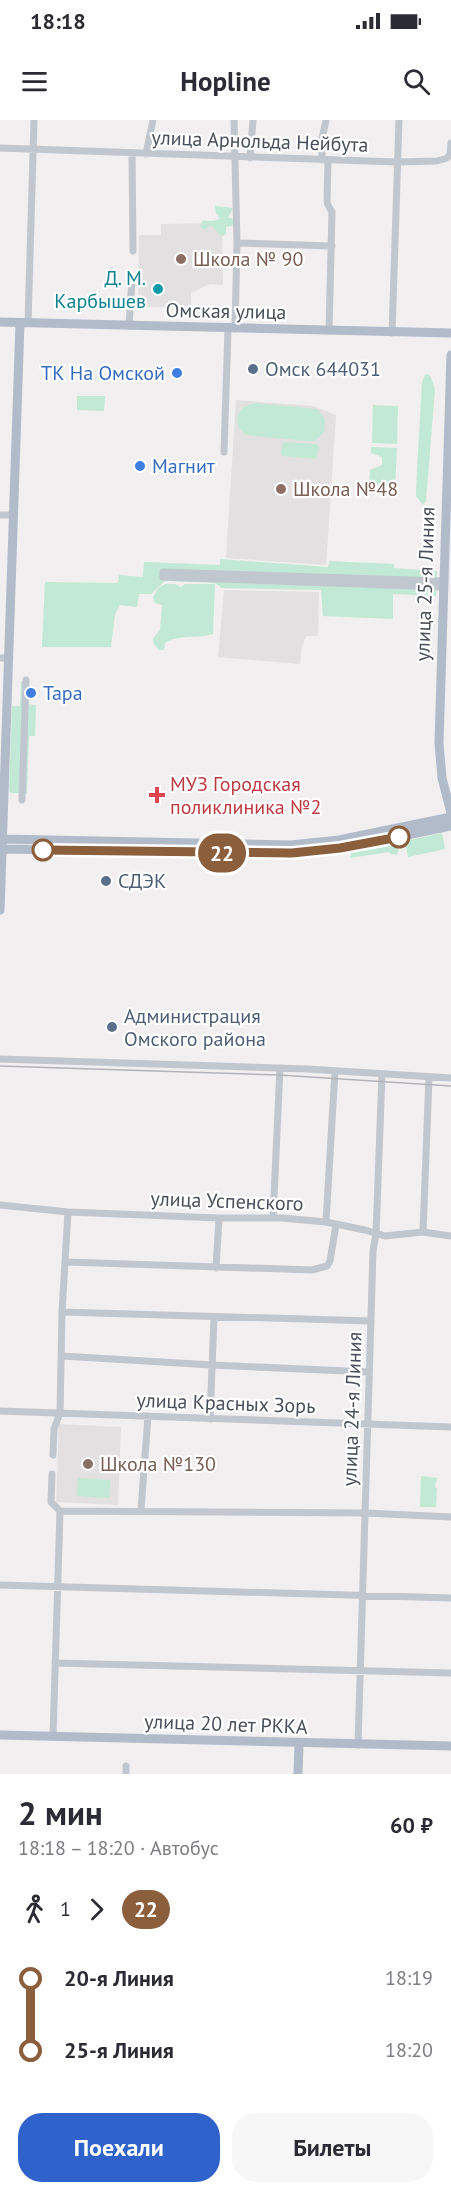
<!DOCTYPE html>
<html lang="ru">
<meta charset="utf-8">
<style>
body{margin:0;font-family:"PT Sans",sans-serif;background:#f7f7f7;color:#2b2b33;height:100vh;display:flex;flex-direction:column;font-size:22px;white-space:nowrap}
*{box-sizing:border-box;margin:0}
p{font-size:20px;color:#7c7c81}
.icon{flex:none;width:33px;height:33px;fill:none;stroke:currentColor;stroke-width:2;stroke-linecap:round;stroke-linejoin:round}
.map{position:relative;height:1654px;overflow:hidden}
.sheet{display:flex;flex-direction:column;background:#fff;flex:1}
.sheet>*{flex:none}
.badge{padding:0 12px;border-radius:20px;font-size:21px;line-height:39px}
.map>.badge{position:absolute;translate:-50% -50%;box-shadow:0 0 0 3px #fff}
.legs{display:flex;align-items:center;gap:9px;height:66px;padding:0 18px;font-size:20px}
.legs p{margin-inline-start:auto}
.headline{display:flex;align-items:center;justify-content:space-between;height:102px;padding:0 18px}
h1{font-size:33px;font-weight:700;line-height:45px}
.primary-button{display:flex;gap:12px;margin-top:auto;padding:12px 18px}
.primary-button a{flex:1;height:69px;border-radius:24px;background:#2f63cb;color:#fff;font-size:24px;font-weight:700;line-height:69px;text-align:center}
.primary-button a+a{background:#f7f7f7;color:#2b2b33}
ul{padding:0 18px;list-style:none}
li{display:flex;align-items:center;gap:21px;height:72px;font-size:22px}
li i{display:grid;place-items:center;width:9px;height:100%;margin:0 8px;background:currentColor}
li i::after{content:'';width:15px;height:15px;margin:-8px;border:4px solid;border-radius:50%;background:#fff}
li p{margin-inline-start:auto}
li:first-child i{background:linear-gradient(#0000 50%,currentColor 0)}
li:last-child i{background:linear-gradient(currentColor 50%,#0000 0)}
.status{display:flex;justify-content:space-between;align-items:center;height:42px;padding:0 30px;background:#fff;direction:ltr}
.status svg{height:16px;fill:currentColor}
header{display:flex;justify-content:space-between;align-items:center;height:78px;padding:0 18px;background:#fff;font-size:27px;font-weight:700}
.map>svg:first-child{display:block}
.education{fill:#e2e0e0}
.green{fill:#c2e9d5}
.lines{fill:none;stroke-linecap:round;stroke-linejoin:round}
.minor{stroke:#c1c7cf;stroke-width:7}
.major{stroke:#b1bbca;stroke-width:9}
.tram{stroke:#b2b3b8;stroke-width:1.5}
.line-1-casing{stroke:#fff;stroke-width:14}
.line-1{stroke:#8b5e3c;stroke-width:9}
.education-dot{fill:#8d6e63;stroke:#fff;stroke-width:2}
.culture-dot{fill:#0f9aa8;stroke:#fff;stroke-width:2}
.service-dot{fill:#5c6f8a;stroke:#fff;stroke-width:2}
.shop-dot{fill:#3f7fe0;stroke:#fff;stroke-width:2}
.health-dot{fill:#e0444e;stroke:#fff;stroke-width:2}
.stop-1-dot{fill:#fff;stroke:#8b5e3c;stroke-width:3}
.labels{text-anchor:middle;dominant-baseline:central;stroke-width:4.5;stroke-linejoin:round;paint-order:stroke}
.street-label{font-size:20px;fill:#49505a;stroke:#fff}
.education-label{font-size:20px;fill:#785e54;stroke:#fff;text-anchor:start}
.culture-label{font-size:20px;fill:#0d838f;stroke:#fff;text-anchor:end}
.service-label{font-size:20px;fill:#4e5e75;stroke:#fff;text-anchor:start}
.shop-label{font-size:20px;fill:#366cbe;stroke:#fff;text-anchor:start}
.health-label{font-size:20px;fill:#be3a42;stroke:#fff;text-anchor:start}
</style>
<div class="status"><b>18:18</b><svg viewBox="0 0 49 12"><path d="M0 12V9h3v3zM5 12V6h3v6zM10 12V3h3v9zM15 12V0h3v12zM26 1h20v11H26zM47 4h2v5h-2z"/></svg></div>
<header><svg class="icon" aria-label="menu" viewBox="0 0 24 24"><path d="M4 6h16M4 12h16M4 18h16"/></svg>Hopline<svg class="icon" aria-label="search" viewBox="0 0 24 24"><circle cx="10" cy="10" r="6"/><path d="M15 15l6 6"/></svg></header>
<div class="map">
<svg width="451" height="1654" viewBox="0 0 451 1654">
<rect width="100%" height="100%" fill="#f1efef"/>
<path class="education" d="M222,103L223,165L210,164L191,173V187H138L139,115H161V104Z
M236,280L313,286L336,295L326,445L226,438Z
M224,470L319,472L318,516H306L302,526L300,544L218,537Z
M59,1304L121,1307L118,1385L56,1382Z"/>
<path class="green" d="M215,86L233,88L228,98H232L234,102L232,106L226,107V113L224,116L220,115L212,106H208L206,110L200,107L202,101H214L220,99L216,93Z
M428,254L431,257L435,269L426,381L423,385L416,376V369L422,262L425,255Z
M77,276H105L104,291L77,290Z
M255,283L317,289L325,299L324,312L314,321H308L246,315C236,307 234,298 243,287Z
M373,285L398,286L397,324L372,323Z
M285,322L317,324L319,327L316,339L283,336L281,334L282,324Z
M371,327L397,328L395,368L369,367L370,350L382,345V337L371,333Z
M220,439L328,447L329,441L394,444V448L437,451L436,476L393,474V499L323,496L321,470L222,468L215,463L165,461L151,474H139L137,487L120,485L115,494L111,527H42L45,462L118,463L119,455L143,457L144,442L220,445Z
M165,464H175L181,467L185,464H215L213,514C197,519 178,514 165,523L164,530H159L154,524L153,519L160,510L162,485L155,483L153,477L158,468Z
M21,561H29L28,584L36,585L35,616H29L27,673H11L9,671L12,586H20Z
M442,713L445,729L408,737L405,721Z
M391,724L399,729L397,735L391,734L389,732L350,738L352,732Z
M421,1356L437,1358L435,1367L437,1368L436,1387H420Z
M78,1358L110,1360L109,1378L77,1376Z"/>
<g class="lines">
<path class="minor" d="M234,0L237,123L235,209
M0,28L397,42L437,41L447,38L450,34L451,23
M132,33L133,131
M146,34L153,0
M250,38L253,0
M322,40V19L326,0
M328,40L327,81L328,85L332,92L329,211
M237,123L332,126
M28,203L34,0
M129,206L132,160
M392,213L399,0
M224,332L228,209
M0,395H14
M163,457V452L443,461
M163,457L443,467
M0,538H9
M22,680L26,560
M0,939L307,949L451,958
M0,1085L68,1092L219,1098H282L326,1102L365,1110L385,1116L423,1112L451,1116
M273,1098L280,948
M326,1102L335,951
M423,1112L429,957
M66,1142L312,1150L327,1146L330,1141L336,1105
M216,1148L219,1098
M62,1192L371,1201
M62,1236L212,1245L369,1252
M0,1291L451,1307
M210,1299L214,1197
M53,1335L54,1309L60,1293L62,1192L68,1092
M52,1354L51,1382L60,1391
M141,1390L148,1296
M60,1391L365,1393L451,1397
M0,1465L451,1478
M55,1543L451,1553
M53,1617L60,1391
M358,1625L373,1131L376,1114L382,954
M126,1654V1646"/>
<path class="major" d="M0,202L451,213
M451,235L439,623L442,658L451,693
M0,719L291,725L339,720L451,697
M0,729L292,733C346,729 398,717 451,706
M0,790L20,203
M0,1615L451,1626
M298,1654L299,1624"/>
<path class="tram" d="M0,946L279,955L451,966"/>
</g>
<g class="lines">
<defs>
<path id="line-1" d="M43,730L292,733L340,728L399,717"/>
</defs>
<use href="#line-1" class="line-1-casing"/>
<use href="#line-1" class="line-1"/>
</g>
<g class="education-dot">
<circle cx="181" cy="139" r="6"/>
<circle cx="281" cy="369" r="6"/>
<circle cx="88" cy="1344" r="6"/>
</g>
<circle class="culture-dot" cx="158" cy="169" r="6"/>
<g class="service-dot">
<circle cx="253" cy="249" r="6"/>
<circle cx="106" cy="761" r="6"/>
<circle cx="112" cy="907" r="6"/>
</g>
<g class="shop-dot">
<circle cx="177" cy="253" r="6"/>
<circle cx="140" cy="346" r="6"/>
<circle cx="31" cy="573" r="6"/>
</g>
<path class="health-dot" d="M154 666h6v6h6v6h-6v6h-6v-6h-6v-6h6z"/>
<g class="stop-1-dot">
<circle cx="399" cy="717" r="10"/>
<circle cx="43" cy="730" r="10"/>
</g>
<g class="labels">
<g class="street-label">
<text transform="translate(260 21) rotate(2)">улица Арнольда Нейбута</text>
<text transform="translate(226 191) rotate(1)">Омская улица</text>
<text transform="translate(425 464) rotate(-88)">улица 25-я Линия</text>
<text transform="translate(227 1081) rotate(2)">улица Успенского</text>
<text transform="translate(226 1283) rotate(2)">улица Красных Зорь</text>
<text transform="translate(352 1289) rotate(-88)">улица 24-я Линия</text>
<text transform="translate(226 1604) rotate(2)">улица 20 лет РККА</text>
</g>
<g class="education-label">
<text x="193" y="139">Школа № 90</text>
<text x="293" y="369">Школа №48</text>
<text x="100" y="1344">Школа №130</text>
</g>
<g class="culture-label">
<text x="146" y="158">Д. М.<tspan x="146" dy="23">Карбышев</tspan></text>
</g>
<g class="service-label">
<text x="265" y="249">Омск 644031</text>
<text x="118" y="761">СДЭК</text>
<text x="124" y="896">Администрация<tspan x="124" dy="23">Омского района</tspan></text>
</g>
<g class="shop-label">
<text x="165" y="253" text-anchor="end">ТК На Омской</text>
<text x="152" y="346">Магнит</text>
<text x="43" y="573">Тара</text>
</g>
<g class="health-label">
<text x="170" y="664">МУЗ Городская<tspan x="170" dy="23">поликлиника №2</tspan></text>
</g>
</g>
</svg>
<b class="badge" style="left:222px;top:733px;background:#8b5e3c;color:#fff">22</b>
</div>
<section class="sheet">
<div class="headline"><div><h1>2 мин</h1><p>18:18 – 18:20 · Автобус</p></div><b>60 ₽</b></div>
<div class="legs"><svg class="icon" aria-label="walk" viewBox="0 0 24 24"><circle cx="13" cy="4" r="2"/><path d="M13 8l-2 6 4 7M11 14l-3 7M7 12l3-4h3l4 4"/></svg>1<svg class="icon" aria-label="forward" viewBox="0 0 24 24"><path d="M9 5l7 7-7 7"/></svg><b class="badge" style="background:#8b5e3c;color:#fff">22</b></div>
<ul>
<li><i style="color:#8b5e3c"></i><b>20-я Линия</b><p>18:19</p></li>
<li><i style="color:#8b5e3c"></i><b>25-я Линия</b><p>18:20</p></li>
</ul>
<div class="primary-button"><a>Поехали</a><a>Билеты</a></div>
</section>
